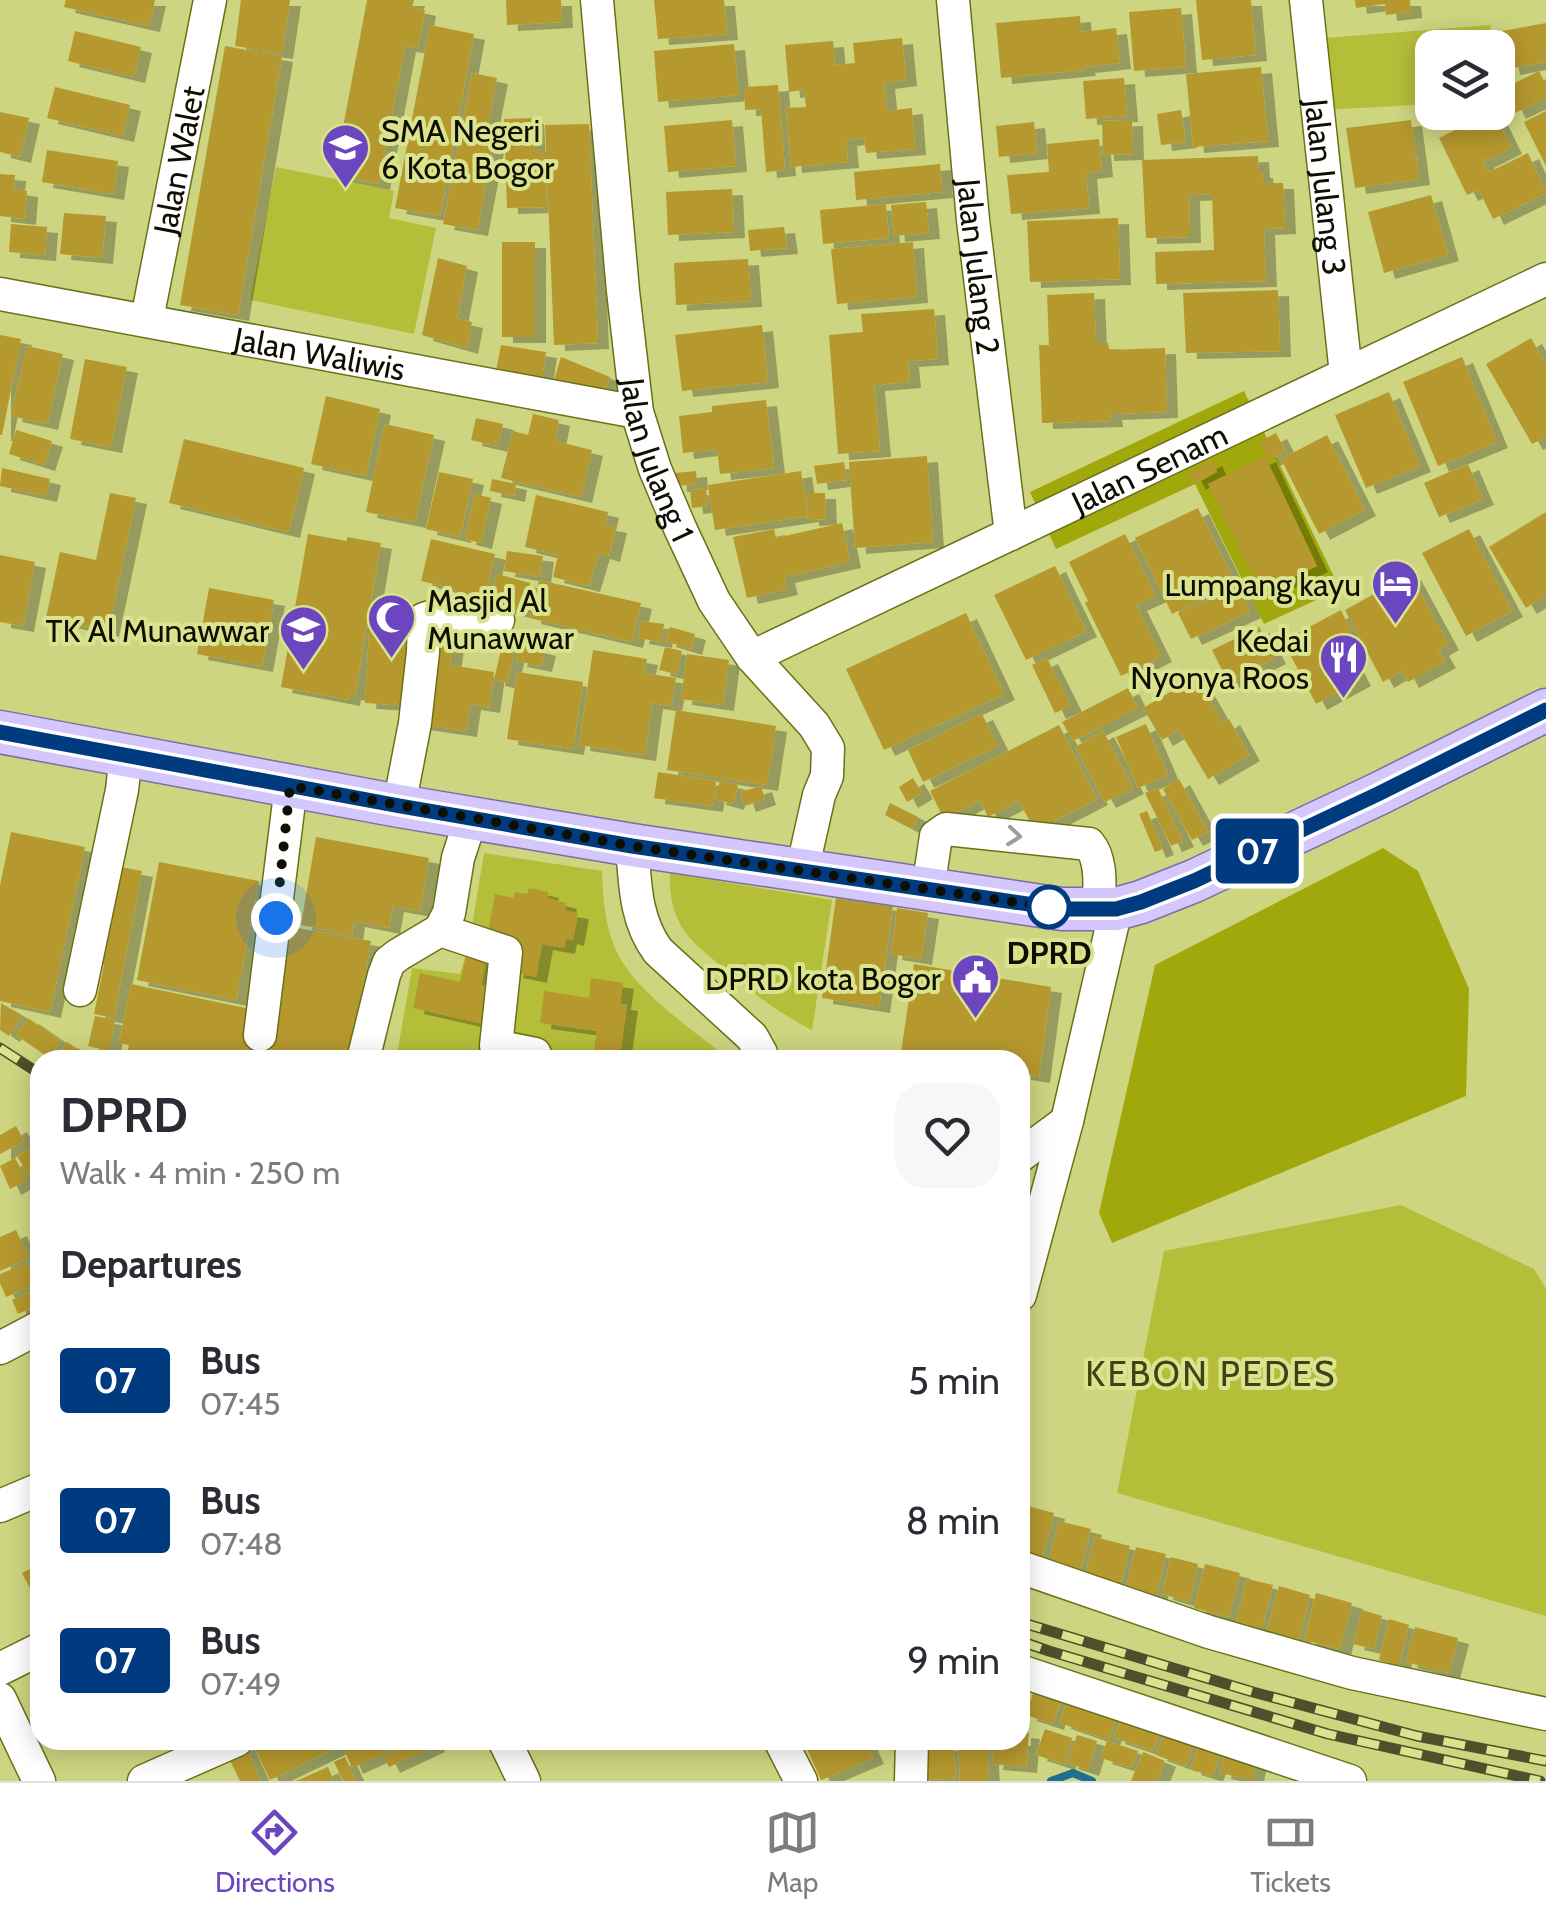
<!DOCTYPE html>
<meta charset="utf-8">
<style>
body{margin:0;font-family:Cabin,sans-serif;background:#f7f7f7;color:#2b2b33;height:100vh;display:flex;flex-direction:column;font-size:38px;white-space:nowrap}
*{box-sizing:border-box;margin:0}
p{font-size:32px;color:#7c7c81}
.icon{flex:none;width:55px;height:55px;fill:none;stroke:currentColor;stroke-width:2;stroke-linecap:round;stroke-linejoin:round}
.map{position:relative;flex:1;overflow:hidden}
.drawer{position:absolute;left:30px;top:1050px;width:1000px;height:700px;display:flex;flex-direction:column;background:#fff;border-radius:30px;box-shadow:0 5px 25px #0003}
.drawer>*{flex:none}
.badge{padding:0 20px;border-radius:8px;font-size:35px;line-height:65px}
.fabs{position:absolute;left:1415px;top:30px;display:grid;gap:20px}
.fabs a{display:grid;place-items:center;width:100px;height:100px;border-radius:20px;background:#fff;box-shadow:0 5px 25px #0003;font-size:50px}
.you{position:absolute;width:50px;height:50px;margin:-25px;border:8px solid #fff;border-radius:50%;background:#1a73e8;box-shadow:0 0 0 15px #1a73e833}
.map>.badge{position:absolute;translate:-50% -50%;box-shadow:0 0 0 5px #fff}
h2{padding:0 30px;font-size:38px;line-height:90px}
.round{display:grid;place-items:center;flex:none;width:105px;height:105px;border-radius:30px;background:#f7f7f7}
.headline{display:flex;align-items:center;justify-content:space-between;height:170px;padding:0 30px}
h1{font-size:48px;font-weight:700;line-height:75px}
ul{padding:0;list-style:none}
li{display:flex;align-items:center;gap:30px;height:140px;padding:0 30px}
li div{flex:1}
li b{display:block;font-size:38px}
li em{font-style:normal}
li .badge{min-width:110px;font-weight:700;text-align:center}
.tab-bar{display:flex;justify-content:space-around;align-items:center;height:140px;border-top:2px solid #e1e1e2;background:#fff;font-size:28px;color:#7c7c81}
.tab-bar a{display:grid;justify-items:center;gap:5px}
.tab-bar .on{color:#6c46bf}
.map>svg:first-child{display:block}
.green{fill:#b5be39}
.forest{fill:#a1a80b}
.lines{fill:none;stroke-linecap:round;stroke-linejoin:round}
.stream{stroke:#1d7090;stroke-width:8}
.building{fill:#b5982f;filter:url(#shadow)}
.minor-casing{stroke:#6c7117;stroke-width:35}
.major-casing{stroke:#7b6ea3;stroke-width:45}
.minor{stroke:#fff;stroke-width:32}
.major{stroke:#d3c7fd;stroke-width:42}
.rail-casing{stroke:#4d502a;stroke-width:11}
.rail{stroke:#dae38d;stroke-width:8;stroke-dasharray:22;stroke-linecap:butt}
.oneway{stroke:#9f9f99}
.line-casing{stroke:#fff;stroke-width:22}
.line{stroke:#003b80;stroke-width:15}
.walk{stroke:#0e0f00;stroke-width:10;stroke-dasharray:0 18}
.stop-dot{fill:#fff;stroke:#003b80;stroke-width:5}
.labels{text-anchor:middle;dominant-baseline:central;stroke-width:8;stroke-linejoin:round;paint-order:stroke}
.poi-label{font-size:32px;fill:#0e0f00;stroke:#dae38d;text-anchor:end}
.street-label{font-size:32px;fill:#0e0f00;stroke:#dae38d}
.stop-label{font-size:32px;font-weight:bold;fill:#0e0f00;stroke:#dae38d}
.neighbourhood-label{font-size:35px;letter-spacing:2.5px;fill:#3e4215;stroke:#dae38d}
</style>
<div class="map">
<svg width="1546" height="1781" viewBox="0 0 1546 1781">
<defs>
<filter id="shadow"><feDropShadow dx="11" dy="6" stdDeviation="0" flood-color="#0004"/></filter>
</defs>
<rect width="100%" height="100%" fill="#ced580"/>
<path class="green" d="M1490,25L1492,47L1432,48V104L1323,110L1313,39Z
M276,167L394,191L389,218L436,228L414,334L250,300Z
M484,853L602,871C603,898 605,929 618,954C637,993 696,1032 730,1060H396L412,968L460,974L469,944Z
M670,873L832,900L812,1030C775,1011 745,988 715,961C703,951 689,940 681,926C672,909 669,892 670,873Z
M1401,1205L1534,1269L1546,1289V1616L1117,1493L1164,1251Z"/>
<path class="forest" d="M1244,391L1340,589L1264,624L1195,484L1056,549L1030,492Z
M1383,848L1418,871L1469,989L1466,1096L1112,1243L1099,1213L1155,965Z"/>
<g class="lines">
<path class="stream" d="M1051,1781L1073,1773L1092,1781"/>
</g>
<path class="building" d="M66,0H155L149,26L64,7Z
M241,0H290L282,53L235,46Z
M367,0H414L412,7L425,10L418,48L405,46L379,184L334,175Z
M506,0H561L562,22L507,25Z
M654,0H724L727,34L658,39Z
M1196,0H1251L1256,55L1202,60Z
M1355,0H1410L1411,12L1386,15L1385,4L1356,8Z
M1181,8L1186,67L1134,71L1129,12Z
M1080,16L1081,32L1116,28L1120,63L1084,67L1085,70L1001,78L996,23Z
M1546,23V62L1509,69L1502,31Z
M430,25L474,34L440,216L395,208Z
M75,31L141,47L134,77L68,61Z
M902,38L906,80L884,83L887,111L912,108L915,149L866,153L864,138L846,140L848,162L791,167L786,108L806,107L804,90L789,92L785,45L833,41L835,65L855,63L853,43Z
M734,44L739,95L658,102L654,51Z
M225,46L282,56L238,315L180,305Z
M1261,67L1268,141L1193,147L1186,74Z
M1539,71L1546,85V98L1515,113L1503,89Z
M472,73L497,78L487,129L496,131L477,230L443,224Z
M1124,78L1127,116L1086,119L1083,81Z
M778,85L785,170L766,172L761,109L745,110L744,87Z
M55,87L130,105L123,136L47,118Z
M1181,110L1186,142L1161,145L1157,114Z
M1546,111V166L1524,122Z
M0,112L29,118L20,157L0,152Z
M1496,117L1511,148L1483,162L1489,172L1528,153L1546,193L1493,219L1479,190L1467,195L1439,138L1465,125L1469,131Z
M533,118L535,152H546L545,125L589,124L598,343L554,345L547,172L546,207L507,208L504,119Z
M732,120L736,166L668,172L664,126Z
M1132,120L1133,154L1103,155L1102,121Z
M1411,120L1419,179L1355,188L1346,128Z
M1034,122L1037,153L999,157L996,126Z
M1099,139L1102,171L1086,173L1089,208L1011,214L1007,175L1049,172L1047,144Z
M47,150L118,161L113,194L42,182Z
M1258,156L1259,172H1262L1263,183H1283L1285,228L1264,229L1266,281L1156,284L1155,252L1214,250L1212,194L1189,195L1190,237L1146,238L1142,160Z
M940,164L942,192L856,200L854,172Z
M0,174L15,175L14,189L27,191L25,219L0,216Z
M732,189L734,232L668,235L666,192Z
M1431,195L1448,255L1384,273L1368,212Z
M926,202L929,233L894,236L891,205Z
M886,204L889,238L823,244L820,210Z
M64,213L106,216L102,258L60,254Z
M1118,218L1120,279L1030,282L1027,221Z
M11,224L47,227L45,255L9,252Z
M784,227L787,248L750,251L748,230Z
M502,242H535V337H502Z
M913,242L917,297L837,304L831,249Z
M438,258L467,266L457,319L472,322L467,348L422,335Z
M748,259L751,301L676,305L674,263Z
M1278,290L1280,351L1186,353L1183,293Z
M1094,293L1096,343H1108L1109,350L1165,348L1167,412L1111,414L1112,421L1042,423L1039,345H1049L1047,295Z
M934,309L938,359L908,361L910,382L874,385L880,451L838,454L829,335L863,332L861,314Z
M762,325L768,382L682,391L675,335Z
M0,335L21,339L2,435H0Z
M1531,338L1546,365V437L1532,444L1486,364Z
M501,345L546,352L541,384L495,376Z
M27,346L63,354L47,424L11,416Z
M561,357L610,377L600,403L550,393Z
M1462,357L1497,442L1438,466L1403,382Z
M85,359L127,367L111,447L70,439Z
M1389,392L1420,466L1366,488L1335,415Z
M326,396L380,409L366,476L311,464Z
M766,400L774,468L720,474L717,449L683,453L679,416L712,412V406Z
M533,414L559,420L555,441L592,450L581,497L501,478L513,431L528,435Z
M476,418L503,424L497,446L471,440Z
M385,424L434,435L415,522L366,512Z
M16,430L52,441L44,465L9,454Z
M1276,433L1286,452L1269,460L1259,442Z
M1327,435L1365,510L1319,534L1281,459Z
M184,439L304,468L289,532L169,503Z
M927,456L933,542L855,548L849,462Z
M1265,456L1317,566L1261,593L1208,484Z
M1211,460L1217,472L1195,484L1189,473Z
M844,462L847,480L817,484L814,466Z
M1468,464L1483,499L1439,517L1424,483Z
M2,468L50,479L46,496L0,486Z
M696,471L697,484L676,486L675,473Z
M801,471L808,516L715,530L708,485Z
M439,472L473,479L460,537L426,529Z
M492,479L516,484L514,496L490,491Z
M706,488L708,506L692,508L690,490Z
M110,493L136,498L108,631L46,618L60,552L96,560Z
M807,493H825L826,519L808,520Z
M475,494L491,498L481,543L465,539Z
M536,495L608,512L605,525L616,527L609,556L599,553L589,586L553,577L558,555L525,547Z
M1198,508L1235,583L1172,614L1135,538Z
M1546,512V595L1526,608L1489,547Z
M842,523L850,562L784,577L787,589L747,598L733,537L774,529L776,538Z
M1469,529L1512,611L1466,636L1422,553Z
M308,534L347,541V537L381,543L355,695L350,694L349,700L281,687Z
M1125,534L1156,596L1136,605L1161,656L1121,676L1085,603L1088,601L1069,562Z
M431,539L495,554L485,596L479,594L477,605L453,599L456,589L421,581Z
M507,551L543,556L540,577L504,571Z
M0,555L35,562L23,626L0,622Z
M1055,566L1086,631L1026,660L994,595Z
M497,574L530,583L523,613L489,604Z
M1410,574L1448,644L1438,650L1445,662L1408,682L1402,671L1383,682L1345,610Z
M539,580L641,603L632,642L530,618Z
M1238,587L1250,612L1191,639L1178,613Z
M209,588L274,600L262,666L197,654Z
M1341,610L1352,633L1347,636L1357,655L1349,659L1360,680L1316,704L1283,641Z
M966,613L1004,694L884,750L846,669Z
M370,616L419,620L413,706L365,703Z
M641,621L664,624L661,642L638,638Z
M670,627L695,634L691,649L665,641Z
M1259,627L1275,658L1228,682L1212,650Z
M505,633L518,637L507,683L494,680Z
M431,641L453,645L450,665L494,672L489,707L470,704L466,731L418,724Z
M520,644L545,650L541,666L516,661Z
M665,647L682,651L676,674L659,670Z
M593,650L647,659L644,673L676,678L671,706L652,703L645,755L579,745Z
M687,654L729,660L723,705L681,699Z
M1047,658L1071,706L1055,713L1032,665Z
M517,672L583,682L573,749L507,739Z
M1196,677L1223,723L1229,719L1249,755L1208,779L1179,730L1162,740L1143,708Z
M1128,688L1138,708L1073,741L1062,722Z
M676,710L776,726L767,785L667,770Z
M982,714L998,746L923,782L908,750Z
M1146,724L1168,775L1138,788L1116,737Z
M1059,725L1097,799L1035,831L1019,801L988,817L980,800L944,819L930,791Z
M1103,731L1133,788L1105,802L1075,747Z
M658,772L716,781L712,806L654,798Z
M913,778L922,793L907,802L899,787Z
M1179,779L1208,832L1192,840L1163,789Z
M720,780L738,785L733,804L715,799Z
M761,786L765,799L745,806L740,792Z
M1158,788L1183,841L1171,846L1145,793Z
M890,803L918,817L912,829L885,815Z
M1147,811L1163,849L1155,852L1139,814Z
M11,832L85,847L50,1012L0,1001V886Z
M316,837L429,858L420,911L393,906L389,928L354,921L352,935L301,925Z
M159,862L259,881L236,1000L137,980Z
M110,865L142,871L114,1018L94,1014L104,965L99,964Z
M529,888L548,892L547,898L566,903L565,911L578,913L573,940L566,938L564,948L542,944L536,977L512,972L518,939L488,933L495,894L513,898L515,892L527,894Z
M836,898L893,906L879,1007L822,998Z
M897,908L928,913L921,959L891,954Z
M292,927L371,941L350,1060H269Z
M466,956L486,960L481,985L496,988L488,1025L413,1008L420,973L460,982Z
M914,964L1051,987L1039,1077L1020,1074V1060H891L901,1053Z
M591,978L623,983L620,1004L627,1005L620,1055L632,1057V1060H568L569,1054L593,1057L597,1031L540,1023L544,991L589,998Z
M131,984L255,1010L245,1060H126L129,1045L119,1043Z
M1,1003L22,1016L9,1036L0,1030Z
M95,1016L115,1020L109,1051L88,1046Z
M28,1018L61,1041L49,1058L16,1035Z
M67,1042L95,1060H56Z
M16,1126L24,1141L0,1154V1135Z
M38,1144L40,1148V1170L29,1176L17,1156Z
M15,1158L27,1180L10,1189L0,1166Z
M1020,1181H1028L1032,1217L1020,1218Z
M16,1230L29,1258L0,1271V1237Z
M27,1263L36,1284L6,1297L0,1283V1274Z
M40,1288V1304L18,1314L12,1300Z
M1020,1504L1054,1513L1041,1563L1020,1557Z
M1059,1521L1091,1529L1080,1572L1048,1564Z
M1095,1537L1130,1546L1119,1590L1084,1580Z
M1136,1547L1166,1554L1156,1596L1126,1588Z
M1171,1557L1198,1564L1189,1602L1162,1594Z
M40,1564V1595L35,1598L22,1573Z
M1205,1564L1240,1573L1229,1617L1194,1608Z
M1247,1579L1273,1585L1262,1628L1236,1622Z
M1279,1586L1310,1595L1299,1639L1267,1631Z
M1316,1593L1352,1603L1340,1649L1304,1640Z
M1362,1610L1382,1616L1374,1649L1353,1644Z
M1389,1619L1409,1625L1399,1666L1379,1660Z
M1415,1627L1458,1638L1449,1673L1406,1662Z
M1034,1690L1061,1699L1053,1724L1026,1715Z
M1067,1699L1117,1716L1109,1740L1060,1723Z
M1121,1719L1160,1732L1153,1751L1114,1738Z
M1045,1729L1072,1738L1064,1764L1036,1755Z
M1020,1732L1029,1733L1026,1767L992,1764L995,1740H1020Z
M1164,1733L1194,1744L1186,1766L1156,1755Z
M1077,1735L1097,1741L1088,1770L1067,1763Z
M251,1740H332L336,1748L270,1780Z
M340,1740H413L352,1768Z
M419,1740H431L434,1746L389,1767L384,1757Z
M829,1740H865L873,1758L821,1780L807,1749Z
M958,1740H987L989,1781H960Z
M1107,1741L1138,1751L1132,1768L1101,1758Z
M1200,1742L1222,1750L1212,1776L1190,1769Z
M244,1743L261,1781H240L226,1752Z
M953,1744L956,1778L919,1781L916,1747Z
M1225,1750L1257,1757L1252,1780L1220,1773Z
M1143,1752L1165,1761L1157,1781H1131Z
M345,1757L356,1781H343L334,1762Z
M328,1767L334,1781H296Z"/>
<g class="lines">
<defs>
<g id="minor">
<path id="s1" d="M597,0L623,291L637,412L655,469L680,528L714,601L752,657L814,725L828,748L827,776L819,795L802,871"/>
<path id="s2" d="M953,0L973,220L1011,534"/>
<path id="s3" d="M1306,0L1346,374"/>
<path id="s4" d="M0,294L637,412"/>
<path id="s5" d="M147,319L210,0"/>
<path id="s6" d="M752,657L1546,279"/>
<path d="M399,806L415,723L423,652L424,619L440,614L498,620"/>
<path d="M632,845C635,883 635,920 658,951L752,1037L761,1053L762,1060"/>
<path d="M928,889L936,836L946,829L1089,844C1103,861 1099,889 1099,910"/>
<path d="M440,930L506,952L496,1046L535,1054L533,1060"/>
<path d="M80,990L122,790L126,755"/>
<path d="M260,1035L291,786"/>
<path d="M363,1060L384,975L389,962L398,955L440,930L449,913L458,858L471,818"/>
<path d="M1020,1156L1067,1121"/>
<path d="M1020,1295L1067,1121L1116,909"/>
<path d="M0,1348L40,1327"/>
<path d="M0,1506L40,1489"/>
<path d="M1020,1567L1209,1632L1352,1673L1546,1714"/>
<path d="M0,1669L40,1649"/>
<path d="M1020,1671L1350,1781"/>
<path d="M0,1699L39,1781"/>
<path d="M504,1740L524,1781"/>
<path d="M780,1740L801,1781"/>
<path d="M144,1781L237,1740"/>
<path d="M911,1781L912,1740"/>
</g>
<path id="major" d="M0,732L399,806L632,845L1062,909H1116L1141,902L1194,881L1378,794L1546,710"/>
</defs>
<use href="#minor" class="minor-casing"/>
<use href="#major" class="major-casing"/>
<use href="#minor" class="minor"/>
<use href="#major" class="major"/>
<defs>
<path id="rail" d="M0,1048L40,1074
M1020,1622L1253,1692L1417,1736L1546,1761
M1020,1641L1049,1651L1328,1734L1540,1781"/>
</defs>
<use href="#rail" class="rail-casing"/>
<use href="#rail" class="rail"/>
</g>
<defs><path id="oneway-chevron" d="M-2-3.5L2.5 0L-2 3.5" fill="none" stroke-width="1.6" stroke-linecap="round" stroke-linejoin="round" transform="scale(2.5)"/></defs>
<use class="oneway" href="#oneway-chevron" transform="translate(1014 836) rotate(6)"/>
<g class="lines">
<defs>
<path id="line" d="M0,732L400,806L632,846L1062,909H1116L1141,902L1194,881L1378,794L1546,710"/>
</defs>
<use href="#line" class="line-casing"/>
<use href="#line" class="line"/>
<path class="walk" d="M276,918L290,786L632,846L1062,909L1049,907"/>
</g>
<defs>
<symbol id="school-pin" viewBox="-11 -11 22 30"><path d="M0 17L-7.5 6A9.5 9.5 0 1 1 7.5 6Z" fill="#6c46bf" stroke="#dae38d"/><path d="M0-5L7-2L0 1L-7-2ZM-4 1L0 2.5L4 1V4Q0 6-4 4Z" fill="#fff"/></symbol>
<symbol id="hotel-pin" viewBox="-11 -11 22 30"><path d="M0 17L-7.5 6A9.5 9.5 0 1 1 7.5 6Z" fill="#6c46bf" stroke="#dae38d"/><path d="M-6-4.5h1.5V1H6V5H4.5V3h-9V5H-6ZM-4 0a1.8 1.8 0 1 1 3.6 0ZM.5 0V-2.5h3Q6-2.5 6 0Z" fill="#fff"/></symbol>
<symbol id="mosque-pin" viewBox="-11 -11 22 30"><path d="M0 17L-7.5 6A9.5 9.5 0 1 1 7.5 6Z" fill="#6c46bf" stroke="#dae38d"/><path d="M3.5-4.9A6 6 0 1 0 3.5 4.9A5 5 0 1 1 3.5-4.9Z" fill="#fff"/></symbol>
<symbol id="restaurant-pin" viewBox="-11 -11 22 30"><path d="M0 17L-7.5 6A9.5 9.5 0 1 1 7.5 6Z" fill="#6c46bf" stroke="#dae38d"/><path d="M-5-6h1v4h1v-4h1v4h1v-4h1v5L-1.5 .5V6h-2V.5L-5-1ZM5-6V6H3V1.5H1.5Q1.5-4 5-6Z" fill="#fff"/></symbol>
<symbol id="civic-pin" viewBox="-11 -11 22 30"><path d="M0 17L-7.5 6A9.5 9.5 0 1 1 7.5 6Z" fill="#6c46bf" stroke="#dae38d"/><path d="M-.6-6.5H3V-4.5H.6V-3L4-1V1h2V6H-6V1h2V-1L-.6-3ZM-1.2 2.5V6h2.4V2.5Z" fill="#fff"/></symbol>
</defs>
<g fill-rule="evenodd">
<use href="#school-pin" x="318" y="120" width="55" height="75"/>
<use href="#hotel-pin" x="1368" y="556" width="55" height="75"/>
<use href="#mosque-pin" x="364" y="590" width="55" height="75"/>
<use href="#school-pin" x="276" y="602" width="55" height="75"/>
<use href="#restaurant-pin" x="1316" y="630" width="55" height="75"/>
<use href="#civic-pin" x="948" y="950" width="55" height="75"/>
</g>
<circle class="stop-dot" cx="1049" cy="907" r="20"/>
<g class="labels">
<g class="poi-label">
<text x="381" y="130" text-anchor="start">SMA Negeri<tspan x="381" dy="37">6 Kota Bogor</tspan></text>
<text x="1361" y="584">Lumpang kayu</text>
<text x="427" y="600" text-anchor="start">Masjid Al<tspan x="427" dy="37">Munawwar</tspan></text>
<text x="269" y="630">TK Al Munawwar</text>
<text x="1309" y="640">Kedai<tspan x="1309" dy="37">Nyonya Roos</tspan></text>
<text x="941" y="978">DPRD kota Bogor</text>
</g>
<g class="street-label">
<text stroke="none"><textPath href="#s5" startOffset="162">Jalan Walet</textPath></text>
<text stroke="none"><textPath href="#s3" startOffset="188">Jalan Julang 3</textPath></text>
<text stroke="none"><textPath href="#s2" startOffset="268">Jalan Julang 2</textPath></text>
<text stroke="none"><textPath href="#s4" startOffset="325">Jalan Waliwis</textPath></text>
<text stroke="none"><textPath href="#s1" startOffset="465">Jalan Julang 1</textPath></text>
<text stroke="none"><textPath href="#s6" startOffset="440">Jalan Senam</textPath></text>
</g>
<g class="stop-label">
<text x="1049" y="952">DPRD</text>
</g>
<g class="neighbourhood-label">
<text x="1211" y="1373">KEBON PEDES</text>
</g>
</g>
</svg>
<div class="fabs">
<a><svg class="icon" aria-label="layers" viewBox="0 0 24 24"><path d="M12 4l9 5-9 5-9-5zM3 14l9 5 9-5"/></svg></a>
</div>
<div class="you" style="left:276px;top:918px"></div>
<b class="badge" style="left:1257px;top:851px;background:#003b80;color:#fff">07</b>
<section class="drawer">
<div class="headline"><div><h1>DPRD</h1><p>Walk · 4 min · 250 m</p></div><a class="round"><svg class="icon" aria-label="heart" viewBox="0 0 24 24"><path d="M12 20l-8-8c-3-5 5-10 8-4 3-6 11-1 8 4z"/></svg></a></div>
<h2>Departures</h2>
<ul>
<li><span class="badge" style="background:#003b80;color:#fff">07</span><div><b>Bus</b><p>07:45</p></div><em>5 min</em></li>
<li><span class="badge" style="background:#003b80;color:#fff">07</span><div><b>Bus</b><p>07:48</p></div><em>8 min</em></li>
<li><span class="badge" style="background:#003b80;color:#fff">07</span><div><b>Bus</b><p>07:49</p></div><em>9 min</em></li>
</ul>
</section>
</div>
<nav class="tab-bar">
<a class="on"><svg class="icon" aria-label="directions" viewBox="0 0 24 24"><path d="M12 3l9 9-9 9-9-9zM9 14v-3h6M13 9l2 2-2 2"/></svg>Directions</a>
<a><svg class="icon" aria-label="map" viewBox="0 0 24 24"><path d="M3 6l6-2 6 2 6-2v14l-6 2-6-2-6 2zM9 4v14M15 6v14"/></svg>Map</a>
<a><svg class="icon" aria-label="tickets" viewBox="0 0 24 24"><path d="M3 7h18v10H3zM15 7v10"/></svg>Tickets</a>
</nav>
